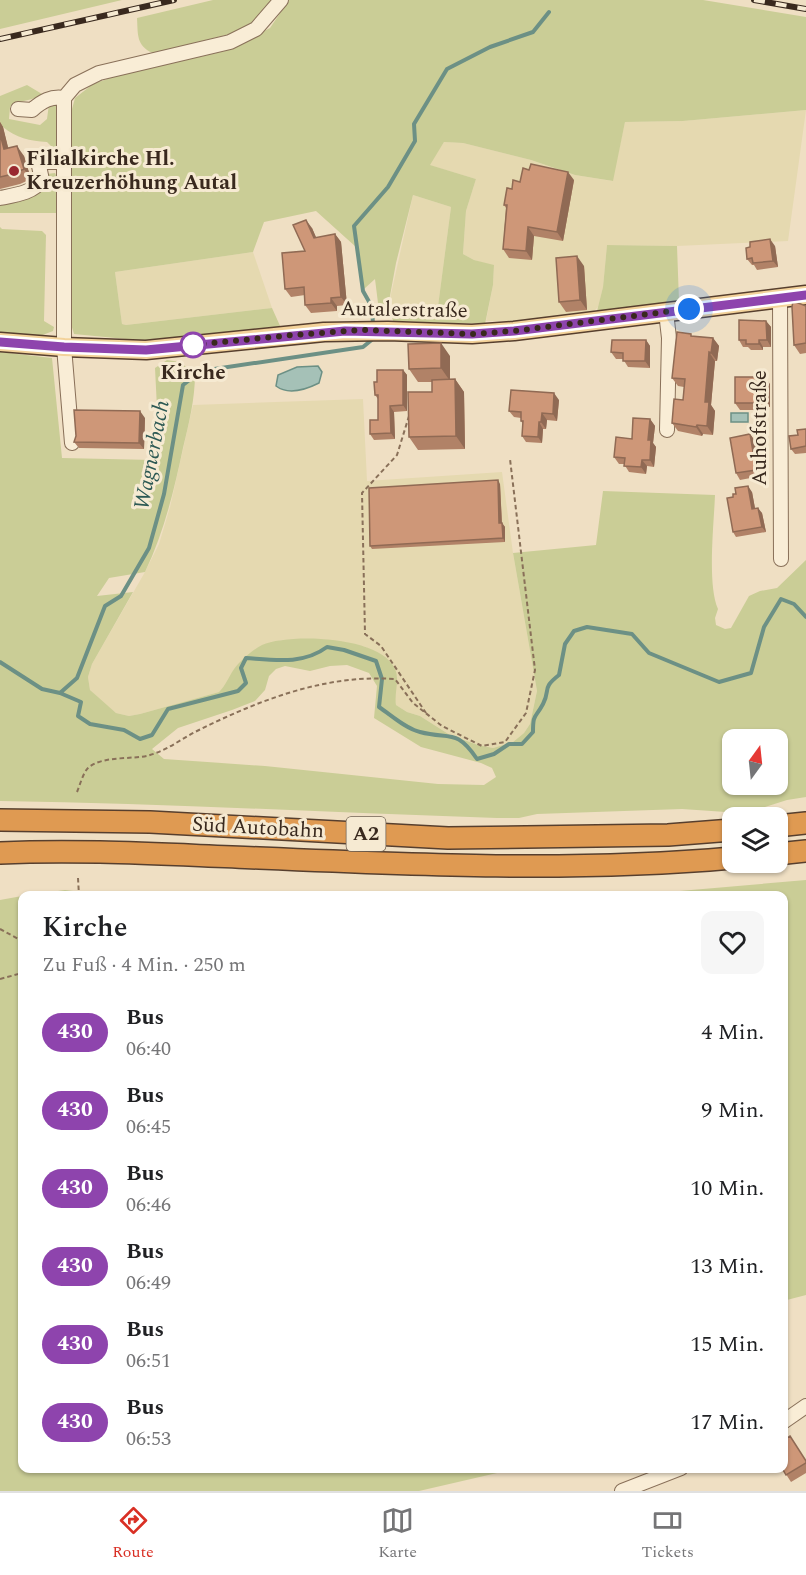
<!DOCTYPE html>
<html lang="de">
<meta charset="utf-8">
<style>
body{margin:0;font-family:Spectral,serif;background:#f6f6f6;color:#202124;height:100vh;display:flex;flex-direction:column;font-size:22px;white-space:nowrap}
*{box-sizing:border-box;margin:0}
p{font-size:20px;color:#757577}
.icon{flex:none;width:33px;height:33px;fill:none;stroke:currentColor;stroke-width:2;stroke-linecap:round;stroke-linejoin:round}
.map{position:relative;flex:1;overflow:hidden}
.panel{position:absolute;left:18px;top:891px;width:770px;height:582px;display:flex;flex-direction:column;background:#fff;border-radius:12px;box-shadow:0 2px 4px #0004}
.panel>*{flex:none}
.badge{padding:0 12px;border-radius:20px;font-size:21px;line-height:39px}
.needle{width:39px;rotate:15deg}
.tools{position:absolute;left:722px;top:729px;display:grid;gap:12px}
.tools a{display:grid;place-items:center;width:66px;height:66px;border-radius:12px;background:#fff;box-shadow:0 2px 4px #0004;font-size:30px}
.you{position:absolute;width:30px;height:30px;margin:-15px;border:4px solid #fff;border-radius:50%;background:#1a73e8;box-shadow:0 0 0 9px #1a73e833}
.map>.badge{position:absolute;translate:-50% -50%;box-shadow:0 0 0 3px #fff}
.round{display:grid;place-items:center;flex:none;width:63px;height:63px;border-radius:12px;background:#f6f6f6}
.summary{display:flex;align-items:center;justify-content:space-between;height:102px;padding:0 24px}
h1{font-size:28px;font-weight:600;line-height:45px}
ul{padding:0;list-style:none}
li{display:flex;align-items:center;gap:18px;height:78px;padding:0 24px}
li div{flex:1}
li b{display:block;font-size:22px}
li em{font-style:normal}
li .badge{min-width:66px;font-weight:700;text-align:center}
.menu{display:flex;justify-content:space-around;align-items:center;height:84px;border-top:2px solid #e0e0e0;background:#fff;font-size:16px;color:#757577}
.menu a{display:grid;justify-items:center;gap:3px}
.menu .current{color:#d93025}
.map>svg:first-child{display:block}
.farmland{fill:#e5d9b0}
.green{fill:#cacd96;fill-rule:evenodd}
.water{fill:#a5c1b7;stroke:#6c9085;stroke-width:1.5}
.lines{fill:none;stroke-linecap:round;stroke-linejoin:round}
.stream{stroke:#6c9085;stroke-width:4}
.minor-casing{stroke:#897059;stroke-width:16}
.major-casing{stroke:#573f2e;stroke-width:21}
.highway-casing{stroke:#573f2e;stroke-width:24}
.path{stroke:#897059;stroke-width:2;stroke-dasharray:4.5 3;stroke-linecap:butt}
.minor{stroke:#f9edd6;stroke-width:14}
.major{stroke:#f3d29a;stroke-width:18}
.highway{stroke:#df9a52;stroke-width:21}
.rail-casing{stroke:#39291e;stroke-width:6}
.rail{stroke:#f6ead2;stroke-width:4;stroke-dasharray:11;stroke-linecap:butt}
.wall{fill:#b18267}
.shaded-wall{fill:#906a54}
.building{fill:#ce9778;stroke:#906a54;stroke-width:1.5}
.line-casing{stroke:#fff;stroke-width:14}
.line{stroke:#8e44ad;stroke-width:9}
.walk{stroke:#39291e;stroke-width:6;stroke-dasharray:0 10.8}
.poi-dot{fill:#99282f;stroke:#f6ead2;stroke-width:2}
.stop-dot{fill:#fff;stroke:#8e44ad;stroke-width:3}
.labels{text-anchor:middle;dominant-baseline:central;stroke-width:6;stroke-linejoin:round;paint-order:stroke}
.shield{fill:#f6ead2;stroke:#726354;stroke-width:1.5}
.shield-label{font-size:20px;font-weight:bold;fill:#39291e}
.poi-label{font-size:21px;font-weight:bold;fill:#39291e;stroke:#f6ead2;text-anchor:start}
.street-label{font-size:21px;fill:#39291e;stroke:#f6ead2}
.stop-label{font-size:21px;font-weight:bold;fill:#39291e;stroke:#f6ead2}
.water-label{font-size:22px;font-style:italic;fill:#2d5954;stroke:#f6ead2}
</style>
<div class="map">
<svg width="806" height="1491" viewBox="0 0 806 1491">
<rect width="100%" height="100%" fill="#efdfc3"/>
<path class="farmland" d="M806,110L788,241L677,246L607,245L603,287L598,307L592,313L522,321H486L493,285L494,266L474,260L463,254L466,211L476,179L429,165L444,142L463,143L531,160L575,175L612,181L625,122L683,121Z
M413,195L451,207L437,314L387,312Z
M253,252L272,308L126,325L122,324L115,272Z
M363,399L367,481L502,472L513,553L537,691L530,724L524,733L513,742L493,748L478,745L450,735L420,716L407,712L396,705L394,696L397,678L394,667L366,647L322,639L281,640L247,656L234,669L227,683L219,692L140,714L129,716L116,713L99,699L90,690L88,677L92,664L145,572L159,544L170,507L193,405Z"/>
<path class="green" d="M0,0H122L0,29Z
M213,0H272L259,14L256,22L238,32L153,53C136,46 138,34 137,18Z
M289,0H703L806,17V110L683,121L625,122L613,181L575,175L531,160L463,143L444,142L430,165L476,179L466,211L463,254L474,260L494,265L493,285L485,324L393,321L391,312L437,314L451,207L413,195L396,263L387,312L378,303L375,279L364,289L356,247L316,211L264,222L253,252L115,272L122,324L126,325L272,308L281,328L167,340H136L74,334L70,321L72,109L75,98L93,84L113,77L225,51L270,28Z
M27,85L42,94C33,102 19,99 10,107L9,119L40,125L47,119L49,104L57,103L58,148H53L47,142C30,141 16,138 3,127H0V96Z
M55,173L57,177V213H0V203L47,188L44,178L47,174Z
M0,227L2,229L42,231L46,235L44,321L54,327L53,331L40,336L0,333Z
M607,245L677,246L679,301L597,311L603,287Z
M0,352L52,358L62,458L153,460L158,428L155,368L167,360L180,362L195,374C195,399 189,423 183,448C174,491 164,532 145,572L109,578L97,596L133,592L92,664L88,677L90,690L116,713L129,716L140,714L219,692C226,685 228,678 234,669C240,661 252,650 262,645C290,633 381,636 395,669C400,680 394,693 396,705L407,712L420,716L450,735L478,745L493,748L513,742L524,733L530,724L537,691L513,553L596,545L603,491L715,495C714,523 707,585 718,609L715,618L716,625L725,629L731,628L749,596L760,591L777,588L806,560V797L787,800L765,807L726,812L682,809L537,814L519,818H497C331,813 166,803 0,801ZM347,665L369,673L377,686L374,718L421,747L481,763L492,768L496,777L484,785L438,784L265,766L164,759L152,749L178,728L232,710L255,701L265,690L269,676L276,669L285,666L310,671L330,666ZM732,740H777V784H732Z
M806,880V1295L783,1301V896L633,895Z
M65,890L105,895H29Z
M22,896V1468L514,1469L419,1491H0V900Z"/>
<path class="water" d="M318,366L322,372L319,383C307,389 289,396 276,386L278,375L297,367Z
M731,413H748V422H731Z"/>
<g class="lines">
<path class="stream" d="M373,325L372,307L363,291L354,226L388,187L415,141L414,124L447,69L490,47L533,32L549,12
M0,662L42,689L60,693L81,702L78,716L90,724L124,730L140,739L152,735L168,709L238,691L246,683L241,668L246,658C274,660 303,665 327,647L344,650L376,661L382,679L379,707C391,715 406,729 420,732C450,740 456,728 477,759L494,754L509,744H522L533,732C533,713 535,719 543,704C551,689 541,689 559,675L565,644L574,631L587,627L632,634L649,653L719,682L751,673L764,627L781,599L794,604L806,617
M60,693L77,678L105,606L121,596L149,548L164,494L183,385L201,371L363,347L374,338"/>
<defs>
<path id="minor" d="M18,109L32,110C42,101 51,96 64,98
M0,198C15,195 33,193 42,180L39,166L45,162H63
M780,298L781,559
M666,312L669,338L667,430
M72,443L64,347V98L75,85L99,73L230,42L256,29L281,0
M783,1422L806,1406
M622,1491L681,1468"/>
<path id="major" d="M0,342L64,347L146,350L324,332L388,331L472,334L514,331L806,295"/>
<path id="highway" d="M0,820L150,822L448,838L668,835L732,830
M777,826L806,823
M0,853C86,849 173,855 259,858C417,865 575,872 732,858
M777,854L806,851"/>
</defs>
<use href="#minor" class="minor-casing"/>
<use href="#major" class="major-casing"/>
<use href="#highway" class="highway-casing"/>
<path class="path" d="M409,416L397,455L362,493L365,634L381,646L426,713
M77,792C80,785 83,773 88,768C102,755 134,760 150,755C167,750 180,740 195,732C257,701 324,674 395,679L413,703L442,726L482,746L505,742L526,713L535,670L510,459
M78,878L79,896
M0,929L22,941
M0,979L22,973"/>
<use href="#minor" class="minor"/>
<use href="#major" class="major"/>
<use href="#highway" class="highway"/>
<defs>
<path id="rail" d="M754,0L806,9
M0,39L174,0"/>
</defs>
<use href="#rail" class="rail-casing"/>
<use href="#rail" class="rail"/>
</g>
<path class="wall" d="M0,122L3,127L8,148L24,156L31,179L20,184L0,189Z
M574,180L563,241L534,236L532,260L509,258L503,249L506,208L504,205L512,189Z
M312,228L316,238L335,234L341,242L347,305L337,306V311L311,313L305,305V295L291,297L285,289L305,251Z
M775,246L778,267L757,270L754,265H752L747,259Z
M584,266L587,310L566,312L559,302Z
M806,306V353L800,354L794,345Z
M766,321L771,327V347H763V350H751L748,347H743L739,340Z
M693,336L713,338L719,346L717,361H715L711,405L715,411L713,435L703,434L702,436L678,431L672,423L683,400L684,387L678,386L672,378Z
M646,340L650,346V368L628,367L623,359H616L611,352Z
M450,356V379H455L464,392L465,449L418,450L409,437L432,392V382H418L409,369Z
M403,370L407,375V411L394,412L395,439L374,440L370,434L378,420V399L375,395L377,382Z
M770,384V407H761V410H740L735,403Z
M559,400L557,421L547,420L546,429H543L542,443L526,442L522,436L523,424L521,421V418L514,417L509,411Z
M145,418L144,449L79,448L74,442Z
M650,419L655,426L653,443L656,447L654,467L647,466L646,474L629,472L624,464H619L614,457Z
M806,429V453L795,454L791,449L798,435Z
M750,434L755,441L761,476L740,480L736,473Z
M500,484L502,523L505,527V542L372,549L370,546Z
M752,492L755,508L762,513L766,532L736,537L733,532V497Z
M806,1461V1473L791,1482L782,1468Z"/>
<path class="shaded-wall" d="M0,122L3,127L11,159L4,149L0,134Z
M17,146L24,156L31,179L24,169Z
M568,172L574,180L563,241L557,232Z
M306,220L312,228L320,246L314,238Z
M528,227L534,236L532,260L526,251Z
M335,234L341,242L347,305L341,297Z
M770,239L775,246L778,267L773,261Z
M577,256L584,266L587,310L580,300Z
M331,298L337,306V311L331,303Z
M766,321L771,327V347L767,340Z
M713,338L719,346L717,361L711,353Z
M646,340L650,346V368L645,361Z
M759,340L763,347V350L759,344Z
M441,343L450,356V381L441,368Z
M709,352L715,361L711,405L715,411L713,435L707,426L705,402Z
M403,370L407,375V411L403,405Z
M765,377L770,384V407L765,400Z
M455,379L464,392L465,449L456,436Z
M554,393L559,400L557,421L553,414Z
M756,400L761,407V410L756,403Z
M390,406L394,412L395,439L391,433Z
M140,411L145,418L144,449L139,443Z
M542,413L547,420L546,429L541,422Z
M650,419L655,426L653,443L656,447L654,467L650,460L648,440Z
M539,422L543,429L542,443L538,437Z
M697,425L703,434L702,436L696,427Z
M750,434L755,441L761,476L756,470Z
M642,460L647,466L646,474L641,467Z
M498,480L500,484L502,527L499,523Z
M748,486L752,492L756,514L752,509Z
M758,508L762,513L766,532L762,527Z
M502,523L505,527V542L503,538Z"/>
<path class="building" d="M0,134L4,149L17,146L24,169L13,174L0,177Z
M531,164L568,172L557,232L528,227L526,251L503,249L507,205H504L507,188L512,189L513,180L520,182L523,168L529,170Z
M306,220L314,238L335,234L341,297L331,298V303L305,305L304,287L285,289L282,253L305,251L293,225Z
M770,239L773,261L753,263L752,258L747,259L746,248L750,247V242Z
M577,256L580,300L559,302L556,258Z
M793,301L806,306V343L794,345L792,307Z
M739,320L766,321L767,340H759V344H746V340H739Z
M677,332L691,334V336L713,338L711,353L709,352L705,402H709L707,426L697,425L696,427L672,423L674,399L683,400L685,379L672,378Z
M612,340H646L645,361H623V353L611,352Z
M441,343V368L409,369L408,344Z
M377,370H403V405L390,406L391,433L370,434V420H378V395H375L374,382H377Z
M735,377H765V400H756V403H735Z
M455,379L456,436L409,437L408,392H432V380Z
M511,390L554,393L553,414L542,413L541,422H539L538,437L522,436L523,421H521V412L509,411Z
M74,410L140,411L139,443L74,442L76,436Z
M633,418L650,419L648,440H651L650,460H642L641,467L624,466L625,458L614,457L616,437L632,439Z
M806,429V446L791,449L789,436L798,435L797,430Z
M750,434L756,470L736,473L730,438Z
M498,480L499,523H502L503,538L370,546L369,488Z
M748,486L752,509L758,508L762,527L733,532L727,498L733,497V494H736L735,488Z
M790,1436L806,1461V1463L786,1475L782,1468H783V1441Z"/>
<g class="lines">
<defs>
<path id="line" d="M0,342L64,347L146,350L345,331L472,334L514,331L806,295"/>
</defs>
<use href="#line" class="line-casing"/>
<use href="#line" class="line"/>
<path class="walk" d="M193,345L293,335L362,330L472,334L514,331L689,309"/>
</g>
<circle class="poi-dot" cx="14" cy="171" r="6"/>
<circle class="stop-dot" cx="193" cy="345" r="12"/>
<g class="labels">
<rect class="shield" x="346.5" y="817" width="39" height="34" rx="4.5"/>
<g class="shield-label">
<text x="366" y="834">A2</text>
</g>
<g class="poi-label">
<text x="26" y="159">Filialkirche Hl.<tspan x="26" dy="24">Kreuzerhöhung Autal</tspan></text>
</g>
<g class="street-label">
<text transform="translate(404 310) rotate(1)">Autalerstraße</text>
<text transform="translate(760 428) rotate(-90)">Auhofstraße</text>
<text transform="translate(258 828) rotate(3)">Süd Autobahn</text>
</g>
<g class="stop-label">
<text x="193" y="373">Kirche</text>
</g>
<g class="water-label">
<text transform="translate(152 455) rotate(-79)">Wagnerbach</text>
</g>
</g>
</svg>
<div class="tools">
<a><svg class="needle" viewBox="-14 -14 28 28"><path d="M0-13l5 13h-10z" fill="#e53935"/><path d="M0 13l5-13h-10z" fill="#757577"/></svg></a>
<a><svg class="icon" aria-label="layers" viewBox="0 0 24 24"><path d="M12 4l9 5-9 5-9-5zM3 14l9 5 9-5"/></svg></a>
</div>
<div class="you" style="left:689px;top:309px"></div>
<section class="panel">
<div class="summary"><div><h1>Kirche</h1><p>Zu Fuß · 4 Min. · 250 m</p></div><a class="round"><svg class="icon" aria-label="heart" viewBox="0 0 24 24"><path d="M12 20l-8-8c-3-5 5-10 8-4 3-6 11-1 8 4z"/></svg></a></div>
<ul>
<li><span class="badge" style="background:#8e44ad;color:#fff">430</span><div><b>Bus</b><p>06:40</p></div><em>4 Min.</em></li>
<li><span class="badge" style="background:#8e44ad;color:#fff">430</span><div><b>Bus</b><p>06:45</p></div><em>9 Min.</em></li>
<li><span class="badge" style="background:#8e44ad;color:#fff">430</span><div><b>Bus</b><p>06:46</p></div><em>10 Min.</em></li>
<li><span class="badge" style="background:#8e44ad;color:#fff">430</span><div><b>Bus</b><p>06:49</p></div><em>13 Min.</em></li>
<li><span class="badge" style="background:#8e44ad;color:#fff">430</span><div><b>Bus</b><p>06:51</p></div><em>15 Min.</em></li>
<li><span class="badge" style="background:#8e44ad;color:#fff">430</span><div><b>Bus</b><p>06:53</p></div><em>17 Min.</em></li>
</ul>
</section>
</div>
<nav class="menu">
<a class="current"><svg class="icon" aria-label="directions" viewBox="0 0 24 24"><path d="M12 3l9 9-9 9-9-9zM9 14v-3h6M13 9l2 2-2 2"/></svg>Route</a>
<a><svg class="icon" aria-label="map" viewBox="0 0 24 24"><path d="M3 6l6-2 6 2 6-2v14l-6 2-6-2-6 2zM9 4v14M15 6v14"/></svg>Karte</a>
<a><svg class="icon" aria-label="tickets" viewBox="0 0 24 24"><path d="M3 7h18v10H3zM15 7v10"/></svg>Tickets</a>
</nav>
